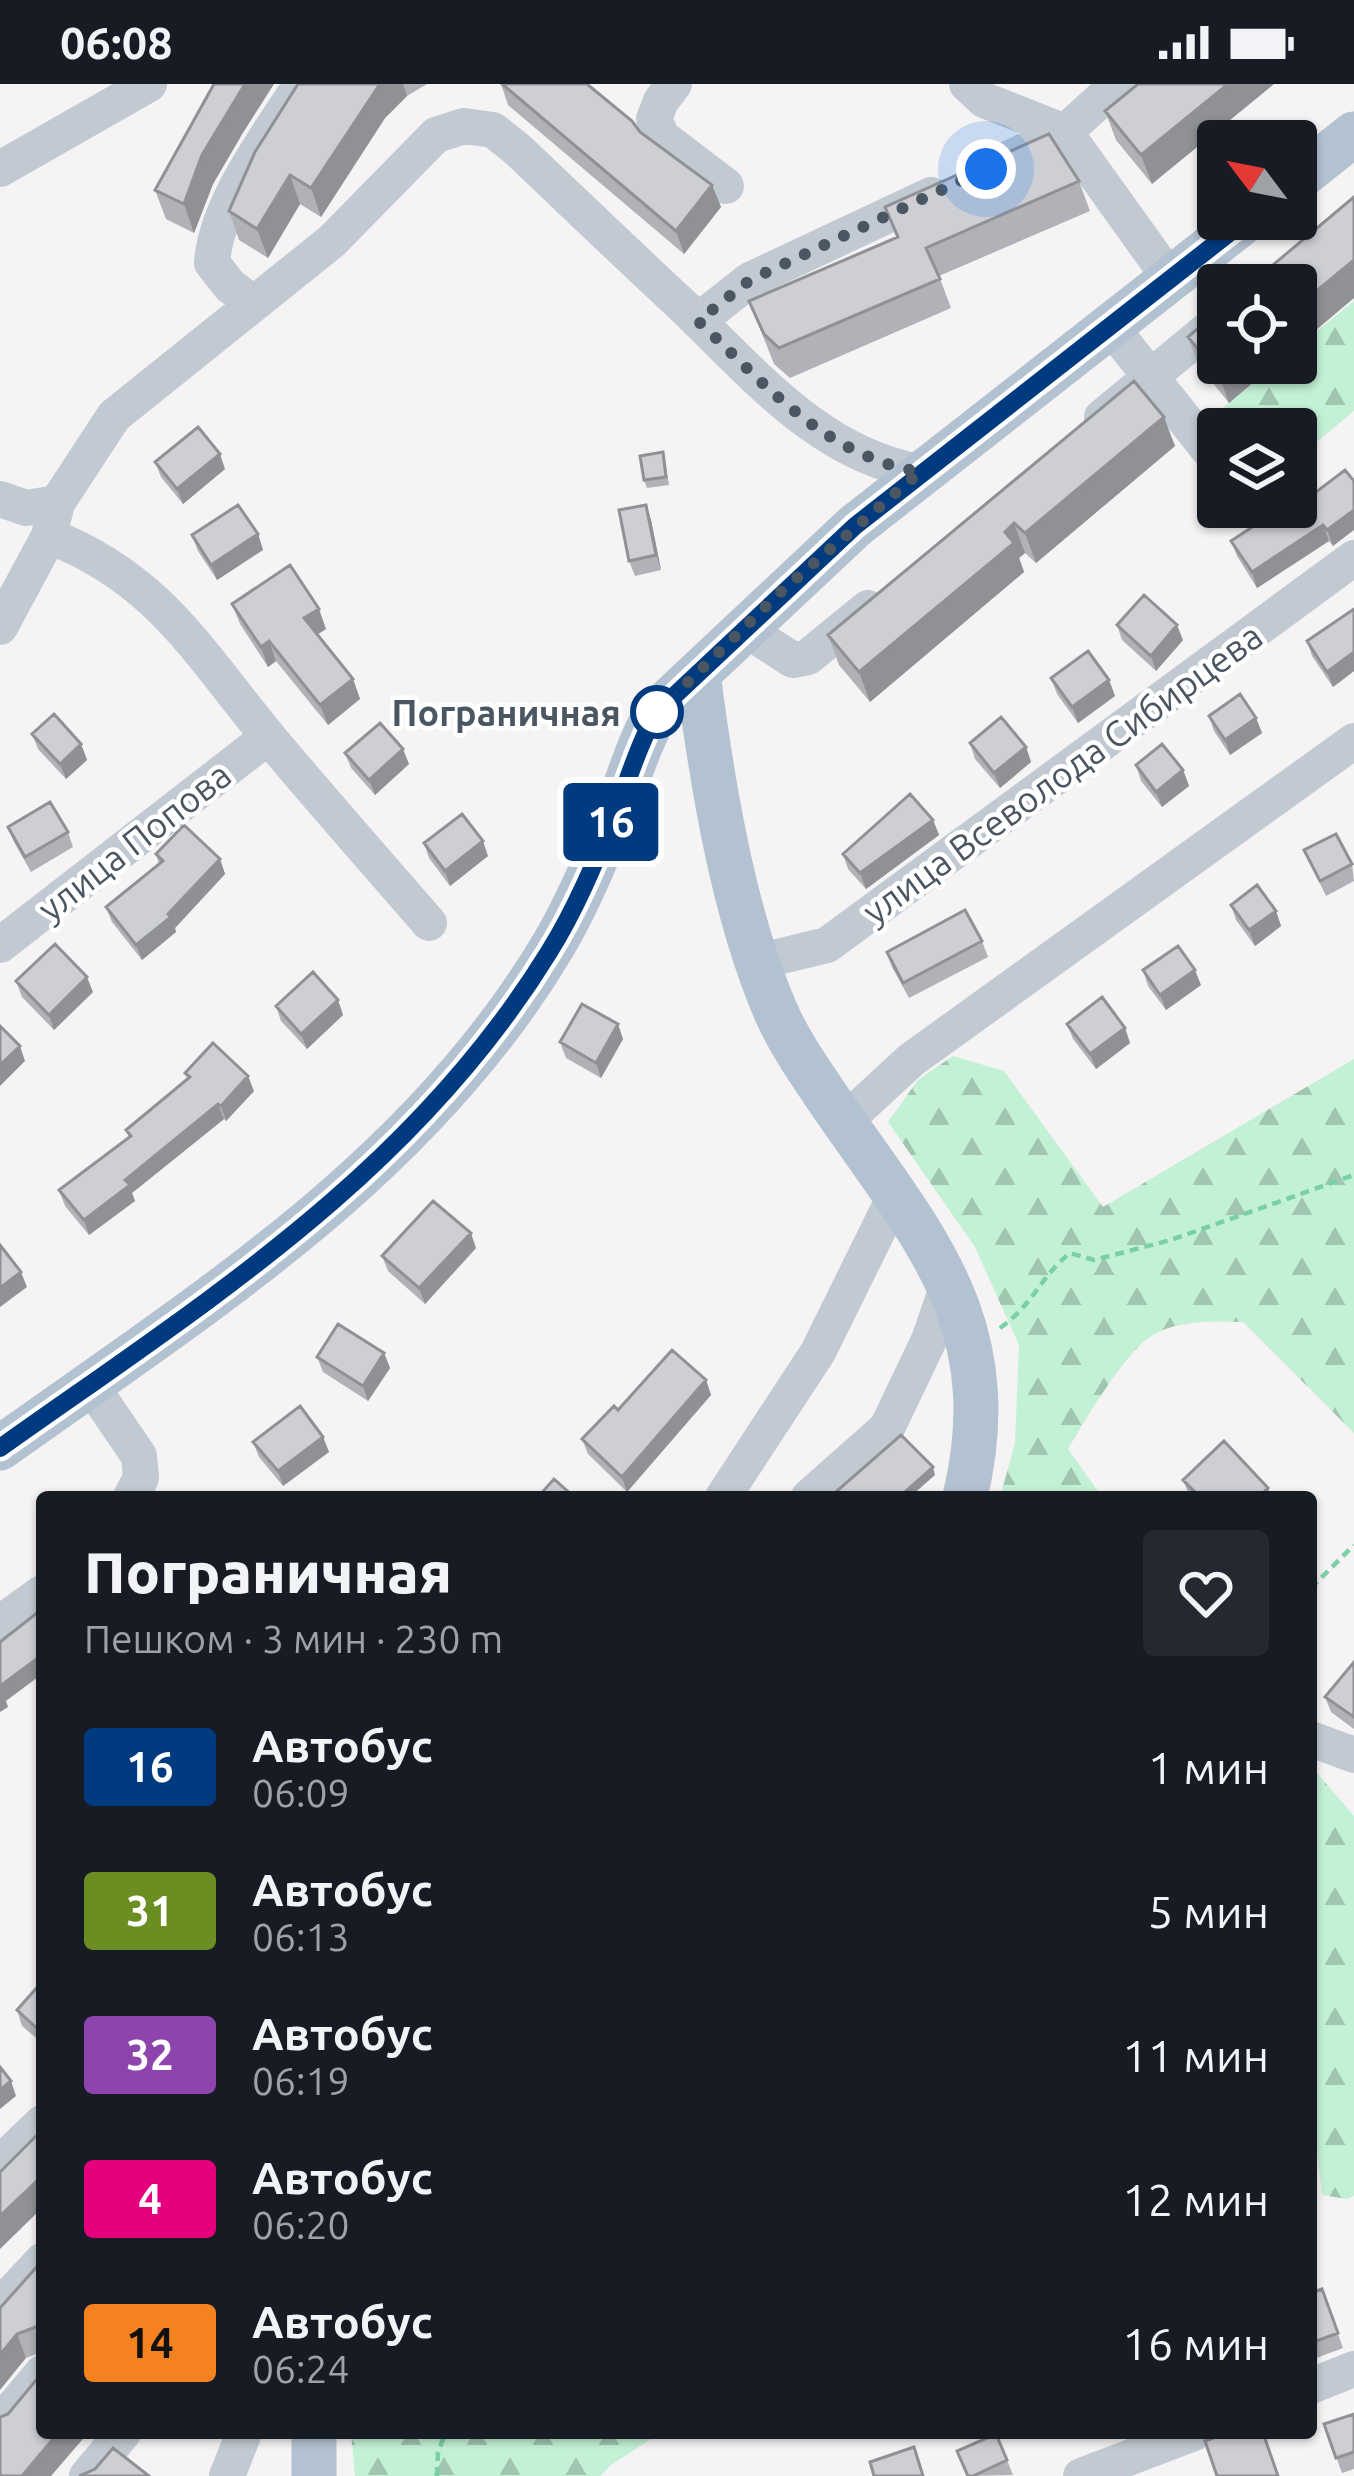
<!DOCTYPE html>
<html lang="ru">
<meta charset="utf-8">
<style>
body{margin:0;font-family:Ubuntu,sans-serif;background:#242831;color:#f1f3f6;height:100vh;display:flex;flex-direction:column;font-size:45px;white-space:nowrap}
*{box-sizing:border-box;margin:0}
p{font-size:39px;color:#9ea1a6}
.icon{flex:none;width:66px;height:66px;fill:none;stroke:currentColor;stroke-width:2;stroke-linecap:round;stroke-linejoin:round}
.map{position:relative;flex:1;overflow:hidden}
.details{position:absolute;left:36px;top:1407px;width:1281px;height:948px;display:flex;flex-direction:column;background:#171b24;border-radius:12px;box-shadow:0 3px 9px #0004}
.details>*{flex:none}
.badge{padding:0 24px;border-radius:9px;font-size:42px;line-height:78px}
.needle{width:78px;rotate:302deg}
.fabs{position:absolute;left:1197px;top:36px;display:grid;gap:24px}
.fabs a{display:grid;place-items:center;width:120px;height:120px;border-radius:12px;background:#171b24;box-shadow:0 3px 9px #0004;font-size:60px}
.you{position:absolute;width:60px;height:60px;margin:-30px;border:9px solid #fff;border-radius:50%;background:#1a73e8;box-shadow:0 0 0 18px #1a73e833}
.map>.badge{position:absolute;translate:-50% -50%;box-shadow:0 0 0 6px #fff}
.round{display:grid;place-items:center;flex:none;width:126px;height:126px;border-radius:12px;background:#242831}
.summary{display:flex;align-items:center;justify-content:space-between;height:204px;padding:0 48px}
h1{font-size:57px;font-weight:800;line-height:90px}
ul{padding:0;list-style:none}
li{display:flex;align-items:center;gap:36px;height:144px;padding:0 48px}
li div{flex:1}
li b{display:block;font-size:45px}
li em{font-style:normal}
li .badge{min-width:132px;font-weight:700;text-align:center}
.status{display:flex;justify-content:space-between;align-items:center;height:84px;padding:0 60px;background:#171b24;direction:ltr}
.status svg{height:33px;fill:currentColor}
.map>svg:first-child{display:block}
.forest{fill:url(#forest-firs)}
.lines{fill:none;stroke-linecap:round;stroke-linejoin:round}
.path{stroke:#7ad0a6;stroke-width:4.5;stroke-dasharray:9 6;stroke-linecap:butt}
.minor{stroke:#c1cad2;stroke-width:36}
.major{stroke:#b3c2d1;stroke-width:45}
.wall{fill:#b0b2b7}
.shaded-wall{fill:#909195}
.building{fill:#cdcfd5;stroke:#909195;stroke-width:3}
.line-casing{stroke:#fff;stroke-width:27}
.line{stroke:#003b80;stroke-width:18}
.walk{stroke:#4a5661;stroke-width:12;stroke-dasharray:0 21.6}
.stop-dot{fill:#fff;stroke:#003b80;stroke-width:6}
.labels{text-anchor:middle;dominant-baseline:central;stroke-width:9;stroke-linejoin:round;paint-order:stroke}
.stop-label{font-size:36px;font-weight:bold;fill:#4a5661;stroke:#fff;text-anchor:end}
.street-label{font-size:36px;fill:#4a5661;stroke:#fff}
</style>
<div class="status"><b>06:08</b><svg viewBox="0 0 49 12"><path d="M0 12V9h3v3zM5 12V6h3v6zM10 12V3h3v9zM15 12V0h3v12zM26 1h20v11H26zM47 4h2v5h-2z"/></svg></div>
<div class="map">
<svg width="1354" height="2392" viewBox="0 0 1354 2392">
<defs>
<pattern id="forest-firs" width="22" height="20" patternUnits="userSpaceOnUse" patternTransform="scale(3)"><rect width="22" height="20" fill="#c3f1d5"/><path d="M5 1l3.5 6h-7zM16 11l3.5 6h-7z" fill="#a0c6b0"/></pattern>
</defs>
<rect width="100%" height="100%" fill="#f5f3f3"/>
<path class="forest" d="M1354,217V327L1296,375V345H1218V372L1199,343L1278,279H1296V264Z
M953,972L1004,987L1103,1123L1354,975V1349L1243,1238C1214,1237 1177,1236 1151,1252C1123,1271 1086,1335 1068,1365L1102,1413H1000L1015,1359L1019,1261L975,1163L888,1038L918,996Z
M1311,1682L1354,1732V2112L1347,2115L1322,2111L1315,2048L1311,2043Z
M351,2349H660L611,2381L600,2392H355Z"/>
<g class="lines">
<path class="path" d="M1000,1244C1034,1220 1040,1193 1070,1169L1094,1176L1171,1156L1354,1091
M1311,1504L1354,1461
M437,2392L438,2369L445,2349"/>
<path class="minor" d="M674,0L661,17L654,35L662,53L726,102
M967,0L984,16L1065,48L1171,196
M1008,75L1065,48L1118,0
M0,85L149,0
M253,219L230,202L212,179C216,119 269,51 301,0
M698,237L750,196L931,111
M1110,242L1208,365
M1102,333L1218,237
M0,415L26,424L57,419
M49,452C159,494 200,571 271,656C323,718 376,778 429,839
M0,543L49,452L57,419L114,332L332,157L436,51L464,42L493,46L517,65C573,118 628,171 684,223C754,290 820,371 920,388
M743,544L793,576L808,573L868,524
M0,861L268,653
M757,878L827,861L1354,474
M844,1038L911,976L1354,657
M90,1300L139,1372L141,1394L131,1413
M723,1413L818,1268L895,1112
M809,1413L887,1344L929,1256L949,1198
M0,1539L42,1509
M1311,1655L1354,1671
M0,2079L42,2039
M0,2222L42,2177
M1311,2302L1354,2285
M0,2339L42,2289
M87,2392L123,2349
M227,2392L244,2349
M1081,2392L1194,2349"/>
<path class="major" d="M1296,96L1354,50
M698,590C712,698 733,829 776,928C791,962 813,992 833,1022C925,1155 1006,1240 965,1413
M0,1364C206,1217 422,1083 554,860C578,819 597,773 615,729C629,695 638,660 657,628L855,442L1247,135
M314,2392V2349"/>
</g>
<path class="wall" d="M298,0H427L407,12L385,34L321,133L300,120L268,174L239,156L229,127Z
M501,0H587L640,48L712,101L721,123L684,170L508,21Z
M1138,0L1152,100L1116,56L1105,27Z
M241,52L213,100L194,149L166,135L155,106Z
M1079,97L1090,127L939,192L951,224L790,294L774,280L749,217L896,153L885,123Z
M1188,253L1218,279H1276L1229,319L1199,282Z
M1134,297L1175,362L1036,479L1025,469L1019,474L1024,488L870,618L839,581L828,551Z
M665,376L669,401L647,404L644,396Z
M155,378L225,385L183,420L161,393Z
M1345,386L1333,462L1329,457L1257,504L1237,472L1231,457L1274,440Z
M646,421L651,436L661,486L635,492L629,477Z
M258,450L263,466L217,496L198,467L192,451Z
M232,520L326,545L317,551L353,595L360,615L328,641L276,577L268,583L240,540Z
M1354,525V587L1333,603L1312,572L1307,557Z
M1117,541L1183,556L1156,587L1122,556Z
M1051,594L1109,596L1115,612L1078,639L1057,610Z
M1209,632L1256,634L1262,649L1230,671L1214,647Z
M32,650L81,660L87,676L66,695L38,665Z
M970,659L1026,663L1031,678L1000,704L975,675Z
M345,669L409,680L375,711L351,684Z
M1136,681L1183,686L1189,702L1162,723L1141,697Z
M933,736L939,751L866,805L848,785L843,770Z
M8,743L68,748L73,763L31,788L14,758Z
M424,759L488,772L450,802L429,774Z
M1304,766L1352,780L1354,797L1326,812Z
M156,770L220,775L225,790L175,844L176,848L142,876L112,838L106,823L159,780Z
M1231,821L1276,827L1281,842L1255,862L1236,836Z
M982,857L988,873L909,914L892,883L887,868Z
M1143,886L1201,901L1166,926L1148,902Z
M16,897L93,908L54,946L22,913Z
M338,916L343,931L307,965L281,937L276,922Z
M1067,940L1125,944L1130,959L1096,985L1073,955Z
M623,955L601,994L566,974L560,958Z
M185,989L254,1007L226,1037L224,1035L132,1109L135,1117L89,1151L65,1122L59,1106L129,1054L126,1046L187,995Z
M476,1164L425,1220L388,1187L382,1172Z
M384,1269L390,1284L368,1317L323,1288L317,1273Z
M706,1296L711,1311L627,1408L588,1370L582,1355L618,1326Z
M323,1353L329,1368L283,1402L259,1373L253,1358Z
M1183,1396L1271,1413H1190Z
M1354,1578V1645L1331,1628L1325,1613Z
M42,1898V1959L22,1942L17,1926Z
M42,2177V2268L26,2274L0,2224Z
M1322,2205L1343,2264L1311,2276V2209Z
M1354,2330V2385L1342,2389L1324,2340Z
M957,2367L1007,2376L1013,2391L967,2392Z"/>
<path class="shaded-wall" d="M245,0H274L241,52L213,100L194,149L184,120L202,71Z
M380,0H403L407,12L385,34L321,133L311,104Z
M1228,0H1274L1152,100L1141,71Z
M290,91L300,120L268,174L257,145Z
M712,101L721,123L684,170L676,147Z
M1354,176V214L1296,263V224Z
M1230,279H1276L1229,319L1218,289Z
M1164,333L1175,362L1036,479L1025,449Z
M220,370L225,385L183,420L177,405Z
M646,421L651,436L661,486L656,471Z
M1354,426V446L1333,462L1327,446Z
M1014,439L1025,469L1019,474L1024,488L870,618L859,588Z
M1323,441L1329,457L1257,504L1252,488Z
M258,450L263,466L217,496L211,481Z
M319,525L326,545L311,554L304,534Z
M1177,541L1183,556L1156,587L1151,572Z
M269,557L276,577L268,583L261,563Z
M1354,568V587L1333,603L1327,588Z
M353,595L360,615L328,641L320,621Z
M1109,596L1115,612L1078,639L1072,623Z
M1256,634L1262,649L1230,671L1225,656Z
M81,660L87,676L66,695L60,680Z
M1026,663L1031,678L1000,704L994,689Z
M403,665L409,680L375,711L369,696Z
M1183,686L1189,702L1162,723L1156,708Z
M933,736L939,751L866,805L860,789Z
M483,757L488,772L450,802L445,787Z
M220,775L225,790L175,844L176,848L142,876L136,861Z
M1276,827L1281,842L1255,862L1249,846Z
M1195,886L1201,901L1166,926L1160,911Z
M87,893L93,908L54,946L49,931Z
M338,916L343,931L307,965L301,950Z
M618,940L623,955L601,994L596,979Z
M1125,944L1130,959L1096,985L1090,970Z
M20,962L25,977L0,1002V981Z
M248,992L254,1007L226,1037L221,1022Z
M218,1020L224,1035L132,1109L135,1117L89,1151L84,1136L125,1096Z
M471,1149L476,1164L425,1220L419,1204Z
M21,1188L27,1203L0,1223V1204Z
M384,1269L390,1284L368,1317L363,1302Z
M706,1296L711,1311L627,1408L622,1393Z
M323,1353L329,1368L283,1402L278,1387Z
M933,1383L935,1391L910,1413H899Z
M1268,1404L1271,1413H1259Z
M42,1571V1590L6,1617L8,1623L0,1628V1602Z
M11,1997L16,2012L0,2025V2006Z
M42,2092V2124L0,2165V2132Z
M17,2250L26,2274L0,2306V2271Z
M58,2349H88L51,2392H22Z"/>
<path class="building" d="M214,0H245L202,71L184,120L155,106Z
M298,0H380L311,104L290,91L257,145L229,127L255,68Z
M502,0H587L632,37L640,48L712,101L676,147Z
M1138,0H1228L1141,71L1105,27Z
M1049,50L1079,97L926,164L940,195L779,264L764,250L749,217L898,153L885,123Z
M1354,113V176L1296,224V201H1249Z
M1218,227V279H1230L1218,289L1188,253Z
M1134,297L1164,333L1025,449L1014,439L1005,448L1014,459L859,588L828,551Z
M198,343L220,370L177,405L155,378Z
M663,368L666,393L644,396L640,372Z
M1345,386L1354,397V426L1327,446L1323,441L1252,488L1231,457L1269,432L1274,440Z
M238,421L258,450L211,481L192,451Z
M646,421L656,471L629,477L619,426Z
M290,481L319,525L304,534L353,595L320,621L269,557L261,563L232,520Z
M1144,511L1177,541L1151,572L1117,541Z
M1354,525V568L1327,588L1307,557Z
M1088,567L1109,596L1072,623L1051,594Z
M1240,610L1256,634L1225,656L1209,632Z
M54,630L81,660L60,680L32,650Z
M1001,633L1026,663L994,689L970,659Z
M380,639L403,665L369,696L345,669Z
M1162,660L1183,686L1156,708L1136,681Z
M910,710L933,736L860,789L843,770Z
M50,718L68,748L25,773L8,743Z
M462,730L483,757L445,787L424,759Z
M184,741L220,775L168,830L171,833L136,861L106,823L163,777L156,770Z
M1336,750L1352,780L1320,797L1304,766Z
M1257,801L1276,827L1249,846L1231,821Z
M965,826L982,857L903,899L887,868Z
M55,860L87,893L49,931L16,897Z
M1178,862L1195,886L1160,911L1143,886Z
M313,888L338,916L301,950L276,922Z
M1102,913L1125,944L1090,970L1067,940Z
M582,920L618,940L596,979L560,958Z
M0,942L20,962L0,981Z
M213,959L248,992L221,1022L218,1020L125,1096L130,1101L84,1136L59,1106L131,1052L126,1046L190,993L185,989Z
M433,1117L471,1149L419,1204L382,1172Z
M0,1161L21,1188L0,1204Z
M338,1240L384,1269L363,1302L317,1273Z
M672,1266L706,1296L622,1393L582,1355L614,1322L618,1326Z
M300,1322L323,1353L278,1387L253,1358Z
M901,1351L933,1383L899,1413H830Z
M1224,1357L1268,1404L1259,1413H1200L1183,1396Z
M554,1395L574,1413H538Z
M42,1525V1571L0,1602V1558Z
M1354,1578V1633L1325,1613Z
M42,1898V1949L17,1926Z
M0,1983L11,1997L0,2006Z
M42,2046V2092L0,2132V2088Z
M42,2177V2246L36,2243L17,2250L0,2271V2224Z
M1322,2205L1338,2249L1311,2259V2209Z
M42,2289V2349H58L22,2392H0V2333L8,2330Z
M1354,2330V2368L1336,2374L1324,2340Z
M1227,2349H1263L1278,2392H1217L1205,2357Z
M996,2350L1007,2376L973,2392H968L957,2367Z
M914,2363L923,2392H874L870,2378Z
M113,2364L149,2392H79L95,2385Z"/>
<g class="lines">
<defs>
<path id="line" d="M0,1364C207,1217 413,1089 549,868C576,825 596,776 615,729C629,695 638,661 657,628L855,442L1247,135"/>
</defs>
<use href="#line" class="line-casing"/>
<use href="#line" class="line"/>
<path class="walk" d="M657,628L785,504L920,388C824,371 766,301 698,237L750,196L986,85"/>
</g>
<circle class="stop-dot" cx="657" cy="628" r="24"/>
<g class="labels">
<g class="stop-label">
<text x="621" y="628">Пограничная</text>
</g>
<g class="street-label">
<text transform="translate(1062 689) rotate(-36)">улица Всеволода Сибирцева</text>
<text transform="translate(134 757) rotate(-38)">улица Попова</text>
</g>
</g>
</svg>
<div class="fabs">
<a><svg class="needle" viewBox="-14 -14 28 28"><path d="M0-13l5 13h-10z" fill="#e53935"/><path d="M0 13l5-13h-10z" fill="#9ea1a6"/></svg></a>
<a><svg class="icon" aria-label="locate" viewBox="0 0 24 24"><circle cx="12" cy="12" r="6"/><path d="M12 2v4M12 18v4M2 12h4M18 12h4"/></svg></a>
<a><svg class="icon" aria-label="layers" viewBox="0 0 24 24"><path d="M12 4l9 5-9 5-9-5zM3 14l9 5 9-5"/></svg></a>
</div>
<div class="you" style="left:986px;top:85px"></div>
<b class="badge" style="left:611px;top:738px;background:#003b80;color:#fff">16</b>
<section class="details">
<div class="summary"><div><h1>Пограничная</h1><p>Пешком · 3 мин · 230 m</p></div><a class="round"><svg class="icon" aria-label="heart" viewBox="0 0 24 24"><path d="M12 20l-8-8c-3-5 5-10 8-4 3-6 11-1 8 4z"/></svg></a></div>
<ul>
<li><span class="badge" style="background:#003b80;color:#fff">16</span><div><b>Автобус</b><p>06:09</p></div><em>1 мин</em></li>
<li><span class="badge" style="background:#6b8e23;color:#fff">31</span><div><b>Автобус</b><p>06:13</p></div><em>5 мин</em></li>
<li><span class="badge" style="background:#8e44ad;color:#fff">32</span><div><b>Автобус</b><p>06:19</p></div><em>11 мин</em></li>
<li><span class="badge" style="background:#e6007e;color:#fff">4</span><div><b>Автобус</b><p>06:20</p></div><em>12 мин</em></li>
<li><span class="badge" style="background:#f58220;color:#111">14</span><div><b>Автобус</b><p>06:24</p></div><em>16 мин</em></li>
</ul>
</section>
</div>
